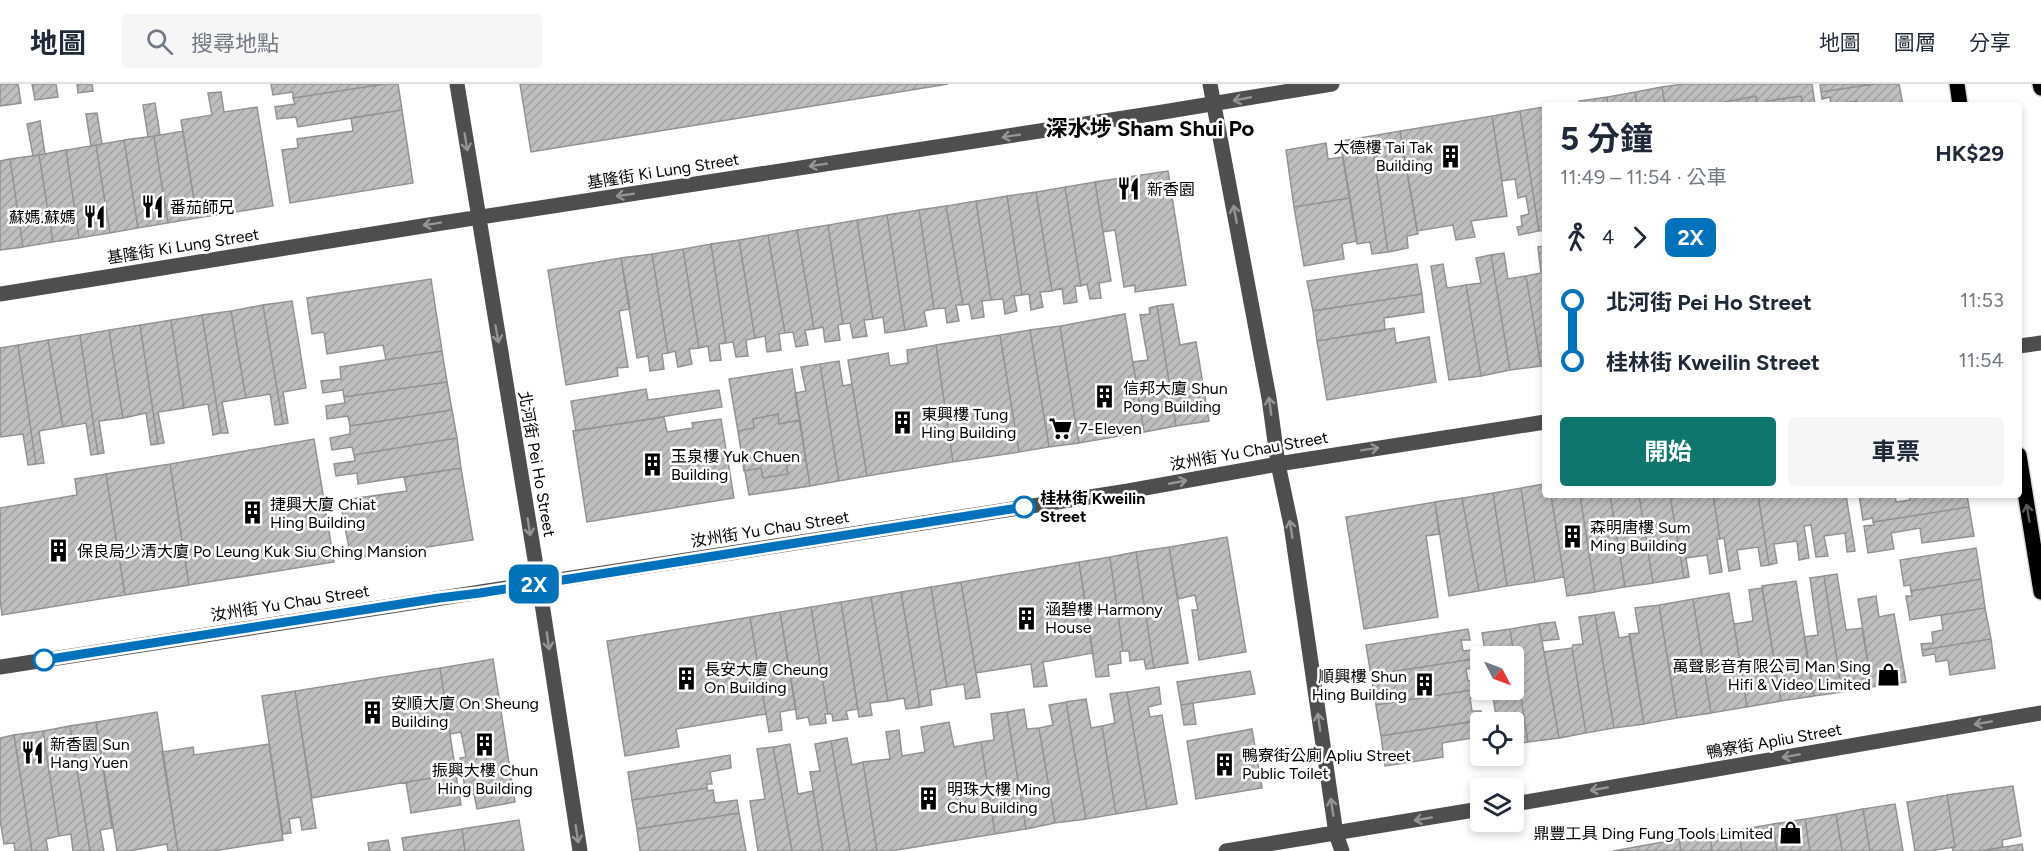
<!DOCTYPE html>
<html lang="zh-TW">
<meta charset="utf-8">
<style>
body{margin:0;font-family:Figtree,"Noto Sans TC",sans-serif;background:#f6f6f7;color:#1f2937;height:100vh;display:flex;flex-direction:column;font-size:22px;white-space:nowrap}
*{box-sizing:border-box;margin:0}
p{font-size:20px;color:#747a83}
.icon{flex:none;width:33px;height:33px;fill:none;stroke:currentColor;stroke-width:2;stroke-linecap:round;stroke-linejoin:round}
.map{position:relative;flex:1;overflow:hidden}
.sheet{position:absolute;left:1542px;top:18px;width:480px;height:396px;display:flex;flex-direction:column;background:#fff;border-radius:6px;box-shadow:0 3px 9px #0003}
.sheet>*{flex:none}
.badge{padding:0 12px;border-radius:9px;font-size:21px;line-height:39px}
.needle{width:39px;rotate:131deg}
.controls{position:absolute;left:1470px;top:562px;display:grid;gap:12px}
.controls a{display:grid;place-items:center;width:54px;height:54px;border-radius:6px;background:#fff;box-shadow:0 3px 9px #0003;font-size:30px}
.map>.badge{position:absolute;translate:-50% -50%;box-shadow:0 0 0 3px #fff}
.legs{display:flex;align-items:center;gap:9px;height:66px;padding:0 18px;font-size:20px}
.legs p{margin-inline-start:auto}
.summary{display:flex;align-items:center;justify-content:space-between;height:102px;padding:0 18px}
h1{font-size:33px;font-weight:700;line-height:45px}
.cta{display:flex;gap:12px;margin-top:auto;padding:12px 18px}
.cta a{flex:1;height:69px;border-radius:6px;background:#0f766e;color:#fff;font-size:24px;font-weight:700;line-height:69px;text-align:center}
.cta a+a{background:#f6f6f7;color:#1f2937}
ul{padding:0 18px;list-style:none}
li{display:flex;align-items:center;gap:21px;height:60px;font-size:22px}
li i{display:grid;place-items:center;width:9px;height:100%;margin:0 8px;background:currentColor}
li i::after{content:'';width:15px;height:15px;margin:-8px;border:4px solid;border-radius:50%;background:#fff}
li p{margin-inline-start:auto}
li:first-child i{background:linear-gradient(#0000 50%,currentColor 0)}
li:last-child i{background:linear-gradient(currentColor 50%,#0000 0)}
header{display:flex;align-items:center;gap:36px;box-sizing:border-box;height:84px;padding:0 30px;background:#fff;border-bottom:2px solid #e0e1e3}
header strong{font-size:28px}
nav{display:flex;gap:33px;margin-inline-start:auto;font-size:21px}
.search{width:420px;height:54px;background:#f6f6f7;display:flex;align-items:center;gap:15px;box-sizing:border-box;padding:0 21px;border-radius:6px;color:#747a83;font-size:22px}
.map>svg:first-child{display:block}
.building{fill:url(#building-hatch);stroke:#929292;stroke-width:1.5}
.lines{fill:none;stroke-linecap:round;stroke-linejoin:round}
.major-casing{stroke:#dbdbdb;stroke-width:18}
.minor{stroke:#4e4e4e;stroke-width:15}
.major{stroke:#000;stroke-width:15}
.oneway{stroke:#959595}
.oneway2{stroke:#595959}
.line-1-casing{stroke:#fff;stroke-width:14}
.line-1{stroke:#0072bc;stroke-width:9}
.stop-1-dot{fill:#fff;stroke:#0072bc;stroke-width:3}
.labels{text-anchor:middle;dominant-baseline:central;stroke-width:5;stroke-linejoin:round;paint-order:stroke}
.poi-label{font-size:16px;fill:#000;stroke:#fff;text-anchor:start}
.street-label{font-size:16px;fill:#000;stroke:#fff}
.stop-label{font-size:16px;font-weight:bold;fill:#000;stroke:#fff;text-anchor:start}
.district-label{font-size:22px;font-weight:bold;fill:#000;stroke:#fff}
</style>
<header>
<strong>地圖</strong>
<div class="search"><svg class="icon" aria-label="search" viewBox="0 0 24 24"><circle cx="10" cy="10" r="6"/><path d="M15 15l6 6"/></svg>搜尋地點</div>
<nav><a>地圖</a><a>圖層</a><a>分享</a></nav>
</header>
<div class="map">
<svg width="2041" height="767" viewBox="0 0 2041 767">
<defs>
<pattern id="building-hatch" width="6" height="6" patternUnits="userSpaceOnUse" patternTransform="scale(1.5)"><rect width="6" height="6" fill="#bebebe"/><path d="M-1 1l2-2M0 6l6-6M5 7l2-2" fill="none" stroke="#a2a2a2"/></pattern>
</defs>
<rect width="100%" height="100%" fill="#fff"/>
<path class="building" d="M0,0H18L21,19L0,22Z
M32,0H56L58,13L35,16Z
M77,0H92L93,7L78,9Z
M271,0H385L293,14V8L273,11Z
M385,0H398L402,26L298,43L296,33L277,35L275,23L295,20L293,14Z
M520,0H948L531,68Z
M1683,0H1812L1815,21H1665L1662,3Z
M1826,0H1875L1821,8L1820,1Z
M1875,0H1899L1903,21H1857V17L1831,21L1830,13L1822,15L1821,8Z
M1662,3L1665,21H1637L1635,8Z
M221,8L224,28L257,23L273,122L197,134L181,36L212,31L208,9Z
M1635,8L1637,21H1608L1607,13Z
M1756,12L1757,21H1720V19Z
M1801,12L1803,21H1768L1767,17Z
M1607,13L1608,21H1580L1579,17Z
M155,19L160,51L148,53L143,21Z
M1545,23V146L1539,147L1520,27Z
M402,26L413,99L290,119L282,66L298,64L297,55L353,47L351,34Z
M1520,27L1539,147L1519,151L1517,143L1522,142L1521,132L1529,130L1526,112L1518,114L1515,95L1502,97L1492,32Z
M97,29L102,60L91,62L86,30Z
M1492,32L1507,132L1471,137L1475,153L1456,156L1453,141L1417,147L1400,47Z
M40,37L45,70L33,72L27,40Z
M183,47L197,134L168,139L154,52Z
M1400,47L1418,150L1407,152L1408,164L1388,168L1371,52Z
M154,52L168,139L138,144L124,56Z
M1371,52L1388,168L1372,170L1370,158L1357,160L1340,57Z
M124,56L138,144L110,149L96,61Z
M1326,59L1328,75L1343,73L1350,114L1294,123L1286,66Z
M96,61L110,149L79,154L66,66Z
M66,66L79,154L53,158L39,71Z
M39,71L53,158L23,163L10,75Z
M10,75L23,163L0,166V77Z
M1168,87L1186,201L1135,208V201L1124,203L1115,146L1103,148L1095,98Z
M1095,98L1111,197L1099,199L1101,214L1090,215L1087,200L1081,202L1065,103Z
M1065,103L1081,202H1075L1077,218L1064,220L1062,204L1052,207L1036,108Z
M1036,108L1052,207L1040,208L1043,223L1031,226L1029,210L1022,211L1007,112Z
M1007,112L1022,211L1014,212L1017,227L1005,230L1003,215L991,216L976,117Z
M1350,114L1357,157L1342,160L1344,175L1304,182L1294,123Z
M976,117L991,216L982,217L984,233L972,235L969,220L963,221L946,122Z
M946,122L963,221H956L959,237L947,239L945,224L934,225L919,126Z
M919,126L934,225L924,227L927,242L905,246L887,131Z
M887,131L905,246L885,249L883,233L873,235L857,136Z
M857,136L873,235L864,236L867,252L853,254L850,239L843,240L828,141Z
M828,141L843,240L838,241L840,256L825,258L823,243L814,245L797,146Z
M797,146L814,245L805,246L808,261L796,263L793,248L785,249L768,151Z
M768,151L785,249L779,250L781,266L767,268L765,252L755,254L739,156Z
M739,156L755,254L746,256L748,272L736,273L733,258L726,259L711,160Z
M711,160L726,259L719,260L721,276L710,277L708,262L699,264L683,165Z
M1545,162V281L1541,282L1526,192L1541,189L1538,163Z
M683,165L699,264L689,265L692,280L678,283L675,267L668,269L652,170Z
M1504,169L1508,195L1526,192L1541,282L1510,286L1491,171Z
M652,170L668,269L662,270L664,285L650,287L648,272L637,274L621,174Z
M1491,171L1510,286L1481,292L1466,201L1481,199L1476,174Z
M621,174L630,225L619,227L628,283L617,284L618,292L566,301L548,186Z
M1417,180L1422,210L1313,227L1307,197Z
M1443,180L1447,204L1466,201L1481,292L1449,296L1431,182Z
M431,195L442,267L386,276L383,261L327,270L324,248L312,250L307,214Z
M1422,210L1424,228L1384,234L1385,246L1317,257L1313,227Z
M292,217L306,304L283,308L288,339L283,340L263,221Z
M1173,220L1180,261L1196,258L1209,337L1176,342L1157,222Z
M263,221L283,340L275,341L270,310L246,314L231,227Z
M1157,222L1176,342L1144,348L1133,278L1148,276L1140,231L1150,230L1149,224Z
M231,227L246,314L222,318L228,349H221L202,231Z
M1125,230L1144,348L1079,359L1060,242Z
M202,231L221,349L213,351L208,320L184,324L171,236Z
M171,236L184,324L158,328L164,359L158,360L140,241Z
M140,241L158,360L151,361L146,329L123,334L109,246Z
M1060,242L1079,359L1049,363L1030,246Z
M1394,244L1396,259L1429,253L1436,298L1327,316L1317,257Z
M109,246L123,334L99,337L104,369L98,370L80,251Z
M1030,246L1049,363L1019,368L1000,251Z
M80,251L98,370L91,371L86,339L63,343L48,256Z
M1000,251L1019,368L953,378L936,261Z
M48,256L63,343L39,347L44,379L36,380L18,261Z
M18,261L36,380L28,381L23,350L1,353L0,349V264Z
M936,261L953,378L867,392L848,276L888,269L890,282L908,279L907,266Z
M442,267L447,298L344,313L343,306L323,309L321,297L341,295L340,283Z
M839,277L843,302L852,300L867,392L839,397L820,280Z
M820,280L839,397L810,402L795,309L806,307L801,283Z
M792,285L810,402L749,411L729,295Z
M447,298L452,326L350,342L348,332L327,335L326,322L345,319L344,313Z
M646,305L648,316L719,306L722,323L576,347L571,317Z
M452,326L457,354L354,371L352,363L332,366L330,354L350,350V342Z
M778,330L779,340L800,336L806,376L786,380L788,390L763,394L761,384L744,387L738,347L754,344L753,335Z
M664,333L667,348L693,344L692,339L721,335L734,414L587,438L573,347Z
M457,354L461,384L358,400L357,389L336,392L334,380L355,377L354,371Z
M314,355L334,478L189,501L170,380Z
M170,380L189,501L125,511L106,390Z
M461,384L473,456L351,475L342,427L353,424L351,415L407,407L404,393Z
M106,390L125,511L2,531L0,515V424L77,411L75,395Z
M1545,400V411H1551L1564,493L1535,498L1521,404Z
M1521,404L1535,498L1507,502L1493,409Z
M1493,409L1507,502L1479,507L1462,414Z
M1551,411H1580L1595,508L1567,512Z
M1580,411H1610L1625,503L1595,508Z
M1610,411H1639L1653,499L1625,503Z
M1639,411H1670L1684,494L1653,499Z
M1670,411H1713L1720,455H1717L1722,488L1710,490L1707,471L1686,474L1689,493L1684,494Z
M1713,411H1758L1769,481L1761,482L1758,463L1737,466L1740,485L1729,487L1724,454L1720,455Z
M1758,411H1846L1855,467L1847,468L1845,449L1824,452L1828,472L1816,473L1811,441L1804,442L1809,474L1799,476L1797,457L1774,460L1777,479L1769,481Z
M1859,411H1895L1896,418L1910,416L1909,411H1967L1969,423L1873,438V434L1863,436Z
M1462,414L1479,507L1449,512L1435,418Z
M1435,418L1439,450L1426,452L1438,533L1364,545L1346,433Z
M1969,423L1974,452L1922,459L1920,444L1891,449L1894,465L1868,469L1864,442L1874,441L1873,438Z
M1227,453L1246,568L1199,576L1192,526H1198L1195,511L1178,515L1169,463Z
M1169,463L1188,579L1154,584L1136,468Z
M1976,464L1981,495L1911,507L1910,501L1904,502L1900,476Z
M1136,468L1154,584L1146,585L1144,575L1130,577L1129,567H1123L1110,473Z
M1110,473L1123,567L1120,568L1121,579L1108,581L1109,592L1096,593L1079,478Z
M1079,478L1093,569L1043,578L1047,602L1034,603L1031,580L976,589L961,498Z
M1837,490L1846,546L1862,544L1872,603L1842,608L1824,492Z
M1824,492L1842,608L1814,612L1804,553L1818,551L1810,494Z
M1981,495L1985,524L1910,536L1906,512H1912L1911,507Z
M1796,497L1814,612L1781,617L1762,502Z
M961,498L980,613L966,615L964,600L947,603L931,503Z
M931,503L947,603L930,606L932,621L920,623L901,508Z
M1762,504L1781,617L1747,623L1734,540L1753,537L1749,506Z
M901,508L920,623L906,625L904,614L888,617L871,513Z
M1729,509L1747,623L1711,629L1693,515Z
M1876,512L1879,533L1894,530L1906,598L1872,603L1858,515Z
M871,513L888,617L870,619L872,631L859,633L841,518Z
M1693,515L1711,629L1677,634L1659,521Z
M841,518L858,625L846,627L848,635L833,637L832,630H828L811,523Z
M1659,521L1677,634L1644,640L1629,550L1639,549L1635,524Z
M811,523L828,630H825L826,639L810,641L808,633L797,635L780,528Z
M1985,524L1991,555L1922,566L1921,560L1933,559L1932,548L1943,546L1941,531Z
M780,528L796,625L780,628L782,646L769,648L750,533Z
M1614,528L1619,554L1630,552L1644,640L1614,644L1595,531Z
M1595,531L1614,644L1586,649L1572,564L1573,561L1583,560L1579,533Z
M750,533L766,630L676,645L679,663L625,672L607,557Z
M1555,538L1559,555L1542,557L1539,540Z
M1539,540L1559,654L1528,658L1510,545Z
M1468,545L1470,556H1461L1463,567L1471,566L1475,584L1466,585L1468,597L1476,596L1479,613L1470,614L1472,627H1481L1482,636L1381,652L1366,561Z
M1468,545L1470,556H1461L1463,567L1471,566L1473,575L1371,591L1366,561Z
M1510,545L1528,658L1514,660V639H1497L1492,606H1514V573H1486L1482,549Z
M1991,555L1995,584L1950,591L1948,576L1936,578L1935,570L1923,572L1922,566Z
M1572,564L1586,649L1559,654L1544,568Z
M493,575L515,718L477,725L474,710L466,711L460,674L466,673L461,648L450,650L440,584Z
M1473,575L1475,584L1466,585L1468,597L1476,596L1478,605L1376,621L1371,591Z
M440,584L456,690L312,714L295,607Z
M1250,587L1255,610L1181,621L1177,598Z
M1159,603L1161,620L1148,623L1150,633L1162,631L1177,720L1147,725L1127,608Z
M1478,605L1479,613L1470,614L1472,627H1481L1482,636L1381,652L1376,621Z
M295,607L316,744L302,746L300,733L289,735L291,749L283,750L262,612Z
M1127,608L1147,725L1116,730L1102,642L1115,639L1110,610Z
M1086,615L1091,644L1102,642L1116,730L1086,735L1066,618Z
M1066,618L1086,735L1055,739L1039,644L1053,641L1049,621Z
M1193,619L1196,640L1184,641L1181,621Z
M1024,625L1027,645L1039,644L1055,739L1026,745L1007,628Z
M157,628L178,767H168L167,760L129,767H117L96,638Z
M1007,628L1026,745L995,750L981,658L994,656L991,630Z
M1482,636L1480,644L1478,645L1479,653L1442,659L1443,673L1385,682L1381,652Z
M96,638L112,744L100,746L104,767H90L70,642Z
M949,638L954,663L981,658L995,750L891,767H877L863,678L890,675L886,648L899,646L902,672L925,668L921,643Z
M70,642L90,767H73L71,750L59,752L43,647Z
M1252,645L1262,704L1196,715L1187,657Z
M43,647L59,752L46,755L48,767H32L14,651Z
M14,651L32,767H15L14,759L4,760L0,736V654Z
M847,654L852,681L863,678L877,767H850L831,657Z
M831,657L850,767H823L810,688L820,687L815,660Z
M269,660L283,756L213,767H178L162,668L193,663L194,671Z
M790,660L798,710L813,707L823,767H792L773,663Z
M773,663L792,767H758L750,717L765,715L757,665Z
M730,671L731,684L710,688L712,700H707V704L632,716L628,688Z
M456,690L461,721L411,729L406,698Z
M2013,702L2021,752L2002,756L2003,763L1980,767H1953L1952,763H1955L1947,711Z
M707,704L708,707L713,706L715,719L737,716L739,729L637,745L632,716Z
M1947,711L1955,763L1930,767H1915L1907,718Z
M1895,720L1903,767H1870L1863,725Z
M1863,725L1870,767H1842L1836,730Z
M739,729L746,767H640L637,745Z
M1836,730L1842,767H1810L1805,735Z
M1805,735L1810,767H1777L1773,740Z
M519,736L524,767H465L462,745Z
M1773,740L1777,767H1742L1738,746Z
M462,745L465,767H404L402,754Z
M1738,746L1742,767H1712L1710,751Z
M1710,751L1712,767H1681L1679,755Z
M1679,755L1681,767H1613Z
M388,756L390,767H369L368,759Z
M2022,760L2023,767H1980L1993,765Z"/>
<g class="lines">
<defs>
<path id="major" d="M1957,0L1960,21
M2040,0L2041,4
M2019,371L2041,508"/>
</defs>
<use href="#major" class="major-casing"/>
<path class="minor" d="M457,0L539,500L580,767
M1210,0L1269,314L1278,380L1291,441L1336,750L1342,767
M0,210L429,141L1163,28L1332,0
M2019,262L2041,259
M0,583L1128,407L1278,380L1545,338
M1514,720L2041,629
M1226,767L1480,725"/>
<use href="#major" class="major"/>
</g>
<defs><path id="oneway-shaft" d="M-6 0H5M1.5-3L5.5 0L1.5 3" fill="none" stroke-width="1.6" stroke-linecap="round" stroke-linejoin="round" transform="scale(1.5)"/></defs>
<g class="oneway">
<use href="#oneway-shaft" transform="translate(1242 15) rotate(169)"/>
<use href="#oneway-shaft" transform="translate(1011 52) rotate(171)"/>
<use href="#oneway-shaft" transform="translate(466 58) rotate(81)"/>
<use href="#oneway-shaft" transform="translate(818 81) rotate(171)"/>
<use href="#oneway-shaft" transform="translate(625 111) rotate(171)"/>
<use href="#oneway-shaft" transform="translate(1235 130) rotate(-101)"/>
<use href="#oneway-shaft" transform="translate(432 140) rotate(171)"/>
<use href="#oneway-shaft" transform="translate(497 250) rotate(80)"/>
<use href="#oneway-shaft" transform="translate(1270 322) rotate(-98)"/>
<use href="#oneway-shaft" transform="translate(1370 365) rotate(-9)"/>
<use href="#oneway-shaft" transform="translate(1178 398) rotate(-11)"/>
<use href="#oneway-shaft" transform="translate(529 443) rotate(81)"/>
<use href="#oneway-shaft" transform="translate(1291 445) rotate(-99)"/>
<use href="#oneway-shaft" transform="translate(548 557) rotate(82)"/>
<use href="#oneway-shaft" transform="translate(1319 638) rotate(-98)"/>
<use href="#oneway-shaft" transform="translate(1983 639) rotate(170)"/>
<use href="#oneway-shaft" transform="translate(1791 672) rotate(170)"/>
<use href="#oneway-shaft" transform="translate(1599 705) rotate(170)"/>
<use href="#oneway-shaft" transform="translate(1332 723) rotate(-99)"/>
<use href="#oneway-shaft" transform="translate(1423 735) rotate(170)"/>
<use href="#oneway-shaft" transform="translate(577 750) rotate(81)"/>
</g>
<use class="oneway2" href="#oneway-shaft" transform="translate(2028 429) rotate(-99)"/>
<g class="lines">
<defs>
<path id="line-1" d="M44,576L439,514L480,509L1024,423"/>
</defs>
<use href="#line-1" class="line-1-casing"/>
<use href="#line-1" class="line-1"/>
</g>
<defs>
<symbol id="building-bare" viewBox="-9 -9 18 18"><path d="M-4-6H4V6H1V3H-1V6H-4ZM-2.5-4.3h1.7v1.8h-1.7ZM.8-4.3h1.7v1.8H.8ZM-2.5-1h1.7V.8h-1.7ZM.8-1h1.7V.8H.8Z" fill="#000" stroke="#fff" stroke-width="2.5" paint-order="stroke"/></symbol>
<symbol id="restaurant-bare" viewBox="-9 -9 18 18"><path d="M-5-6h1v4h1v-4h1v4h1v-4h1v5L-1.5 .5V6h-2V.5L-5-1ZM5-6V6H3V1.5H1.5Q1.5-4 5-6Z" fill="#000" stroke="#fff" stroke-width="2.5" paint-order="stroke"/></symbol>
<symbol id="supermarket-bare" viewBox="-9 -9 18 18"><path d="M-6-5.5h2.5l.6 2H6L4.5 2H-2.5L-4.4-4H-6ZM-1.5 3.2a1.3 1.3 0 1 0 .1 0ZM3 3.2a1.3 1.3 0 1 0 .1 0Z" fill="#000" stroke="#fff" stroke-width="2.5" paint-order="stroke"/></symbol>
<symbol id="shop-bare" viewBox="-9 -9 18 18"><path d="M-5-2.5h2.3a2.7 3.5 0 0 1 5.4 0H5L5.5 6h-11ZM-1.5-2.5h3a1.5 2.3 0 0 0-3 0Z" fill="#000" stroke="#fff" stroke-width="2.5" paint-order="stroke"/></symbol>
</defs>
<g fill-rule="evenodd">
<use href="#building-bare" x="1434" y="56" width="33" height="33"/>
<use href="#restaurant-bare" x="1112" y="88" width="33" height="33"/>
<use href="#restaurant-bare" x="136" y="106" width="33" height="33"/>
<use href="#restaurant-bare" x="78" y="116" width="33" height="33"/>
<use href="#building-bare" x="1088" y="296" width="33" height="33"/>
<use href="#building-bare" x="886" y="322" width="33" height="33"/>
<use href="#supermarket-bare" x="1044" y="328" width="33" height="33"/>
<use href="#building-bare" x="636" y="364" width="33" height="33"/>
<use href="#building-bare" x="236" y="412" width="33" height="33"/>
<use href="#building-bare" x="1556" y="436" width="33" height="33"/>
<use href="#building-bare" x="42" y="450" width="33" height="33"/>
<use href="#building-bare" x="1010" y="518" width="33" height="33"/>
<use href="#shop-bare" x="1872" y="574" width="33" height="33"/>
<use href="#building-bare" x="670" y="578" width="33" height="33"/>
<use href="#building-bare" x="1408" y="584" width="33" height="33"/>
<use href="#building-bare" x="356" y="612" width="33" height="33"/>
<use href="#building-bare" x="468" y="644" width="33" height="33"/>
<use href="#restaurant-bare" x="16" y="652" width="33" height="33"/>
<use href="#building-bare" x="1208" y="664" width="33" height="33"/>
<use href="#building-bare" x="912" y="698" width="33" height="33"/>
<use href="#shop-bare" x="1774" y="732" width="33" height="33"/>
</g>
<g class="stop-1-dot">
<circle cx="1024" cy="423" r="10"/>
<circle cx="44" cy="576" r="10"/>
</g>
<g class="labels">
<g class="poi-label">
<text x="1433" y="63" text-anchor="end">大德樓 Tai Tak<tspan x="1433" dy="18">Building</tspan></text>
<text x="1147" y="105">新香園</text>
<text x="170" y="123">番茄師兄</text>
<text x="76" y="133" text-anchor="end">蘇媽.蘇媽</text>
<text x="1123" y="304">信邦大廈 Shun<tspan x="1123" dy="18">Pong Building</tspan></text>
<text x="921" y="330">東興樓 Tung<tspan x="921" dy="18">Hing Building</tspan></text>
<text x="1079" y="344">7-Eleven</text>
<text x="671" y="372">玉泉樓 Yuk Chuen<tspan x="671" dy="18">Building</tspan></text>
<text x="270" y="420">捷興大廈 Chiat<tspan x="270" dy="18">Hing Building</tspan></text>
<text x="1590" y="443">森明唐樓 Sum<tspan x="1590" dy="18">Ming Building</tspan></text>
<text x="77" y="467">保良局少清大廈 Po Leung Kuk Siu Ching Mansion</text>
<text x="1045" y="525">涵碧樓 Harmony<tspan x="1045" dy="18">House</tspan></text>
<text x="1871" y="582" text-anchor="end">萬聲影音有限公司 Man Sing<tspan x="1871" dy="18">Hifi &amp; Video Limited</tspan></text>
<text x="704" y="585">長安大廈 Cheung<tspan x="704" dy="18">On Building</tspan></text>
<text x="1407" y="592" text-anchor="end">順興樓 Shun<tspan x="1407" dy="18">Hing Building</tspan></text>
<text x="391" y="619">安順大廈 On Sheung<tspan x="391" dy="18">Building</tspan></text>
<text x="50" y="660">新香園 Sun<tspan x="50" dy="18">Hang Yuen</tspan></text>
<text x="1242" y="671">鴨寮街公廁 Apliu Street<tspan x="1242" dy="18">Public Toilet</tspan></text>
<text x="485" y="686" text-anchor="middle">振興大樓 Chun<tspan x="485" dy="18">Hing Building</tspan></text>
<text x="947" y="705">明珠大樓 Ming<tspan x="947" dy="18">Chu Building</tspan></text>
<text x="1773" y="749" text-anchor="end">鼎豐工具 Ding Fung Tools Limited</text>
</g>
<g class="street-label">
<text transform="translate(663 87) rotate(-9)">基隆街 Ki Lung Street</text>
<text transform="translate(183 162) rotate(-9)">基隆街 Ki Lung Street</text>
<text transform="translate(1249 367) rotate(-10)">汝州街 Yu Chau Street</text>
<text transform="translate(537 380) rotate(80)">北河街 Pei Ho Street</text>
<text transform="translate(770 445) rotate(-9)">汝州街 Yu Chau Street</text>
<text transform="translate(290 519) rotate(-9)">汝州街 Yu Chau Street</text>
<text transform="translate(1774 657) rotate(-10)">鴨寮街 Apliu Street</text>
</g>
<g class="stop-label">
<text x="1040" y="414">桂林街 Kweilin<tspan x="1040" dy="18">Street</tspan></text>
</g>
<g class="district-label">
<text x="1150" y="44">深水埗 Sham Shui Po</text>
</g>
</g>
</svg>
<div class="controls">
<a><svg class="needle" viewBox="-14 -14 28 28"><path d="M0-13l5 13h-10z" fill="#e53935"/><path d="M0 13l5-13h-10z" fill="#747a83"/></svg></a>
<a><svg class="icon" aria-label="locate" viewBox="0 0 24 24"><circle cx="12" cy="12" r="6"/><path d="M12 2v4M12 18v4M2 12h4M18 12h4"/></svg></a>
<a><svg class="icon" aria-label="layers" viewBox="0 0 24 24"><path d="M12 4l9 5-9 5-9-5zM3 14l9 5 9-5"/></svg></a>
</div>
<b class="badge" style="left:534px;top:500px;background:#0072bc;color:#fff">2X</b>
<section class="sheet">
<div class="summary"><div><h1>5 分鐘</h1><p>11:49 – 11:54 · 公車</p></div><b>HK$29</b></div>
<div class="legs"><svg class="icon" aria-label="walk" viewBox="0 0 24 24"><circle cx="13" cy="4" r="2"/><path d="M13 8l-2 6 4 7M11 14l-3 7M7 12l3-4h3l4 4"/></svg>4<svg class="icon" aria-label="forward" viewBox="0 0 24 24"><path d="M9 5l7 7-7 7"/></svg><b class="badge" style="background:#0072bc;color:#fff">2X</b></div>
<ul>
<li><i style="color:#0072bc"></i><b>北河街 Pei Ho Street</b><p>11:53</p></li>
<li><i style="color:#0072bc"></i><b>桂林街 Kweilin Street</b><p>11:54</p></li>
</ul>
<div class="cta"><a>開始</a><a>車票</a></div>
</section>
</div>
